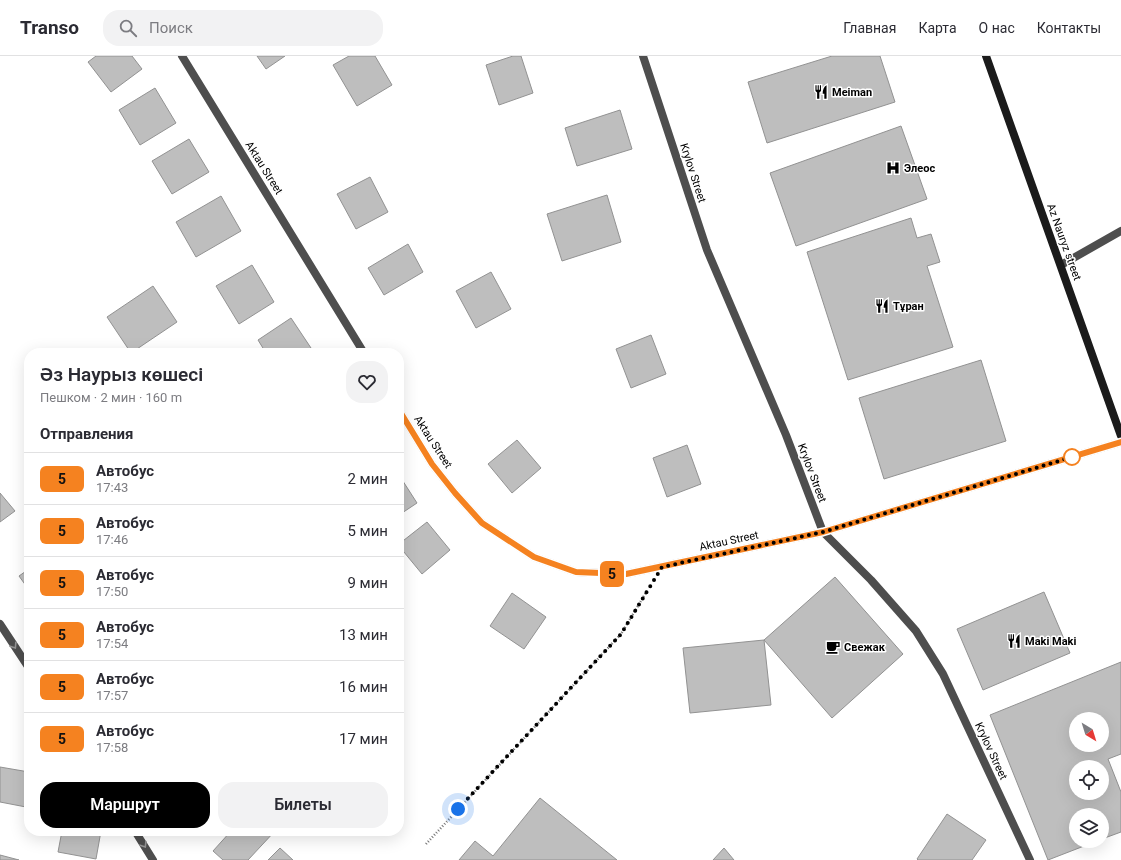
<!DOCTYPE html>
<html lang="ru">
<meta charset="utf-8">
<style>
body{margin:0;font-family:Roboto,sans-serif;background:#f2f2f3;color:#2b2b33;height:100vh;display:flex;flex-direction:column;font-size:15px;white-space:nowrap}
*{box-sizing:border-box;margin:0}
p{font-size:13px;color:#7c7c81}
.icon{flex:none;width:22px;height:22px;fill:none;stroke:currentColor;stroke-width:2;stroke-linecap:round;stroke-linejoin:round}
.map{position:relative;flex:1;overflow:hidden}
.panel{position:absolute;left:24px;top:292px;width:380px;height:488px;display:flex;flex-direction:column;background:#fff;border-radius:16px;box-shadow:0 4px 16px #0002}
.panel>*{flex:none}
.badge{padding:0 8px;border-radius:6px;font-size:14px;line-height:26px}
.needle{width:26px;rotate:142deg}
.fabs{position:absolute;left:1069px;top:656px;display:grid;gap:8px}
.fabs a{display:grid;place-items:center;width:40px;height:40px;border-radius:50%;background:#fff;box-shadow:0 4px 16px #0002;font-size:20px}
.you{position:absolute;width:20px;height:20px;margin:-10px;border:3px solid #fff;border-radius:50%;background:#1a73e8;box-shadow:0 0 0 6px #1a73e833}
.map>.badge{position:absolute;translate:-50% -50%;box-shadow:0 0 0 2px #fff}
h2{padding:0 16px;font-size:15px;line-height:36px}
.round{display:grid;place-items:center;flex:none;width:42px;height:42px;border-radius:16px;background:#f2f2f3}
.head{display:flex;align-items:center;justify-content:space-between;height:68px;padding:0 16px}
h1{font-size:19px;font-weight:600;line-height:30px}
.primary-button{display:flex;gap:8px;margin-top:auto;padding:8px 16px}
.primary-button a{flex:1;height:46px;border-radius:16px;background:#000;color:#fff;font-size:16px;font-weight:600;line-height:46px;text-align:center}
.primary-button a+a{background:#f2f2f3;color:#2b2b33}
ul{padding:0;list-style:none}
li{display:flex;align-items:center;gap:12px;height:52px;padding:0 16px;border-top:1px solid #e1e1e2}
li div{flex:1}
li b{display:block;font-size:15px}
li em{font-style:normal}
li .badge{min-width:44px;font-weight:700;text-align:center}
header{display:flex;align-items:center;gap:24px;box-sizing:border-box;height:56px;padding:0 20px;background:#fff;border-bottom:1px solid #e1e1e2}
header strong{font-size:19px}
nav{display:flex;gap:22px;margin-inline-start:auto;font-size:14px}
.search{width:280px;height:36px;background:#f2f2f3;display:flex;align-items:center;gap:10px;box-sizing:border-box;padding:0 14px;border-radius:16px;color:#7c7c81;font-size:15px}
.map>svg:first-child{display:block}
.building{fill:#bebebe;stroke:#929292;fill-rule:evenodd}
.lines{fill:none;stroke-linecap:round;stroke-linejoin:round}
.path{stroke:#707070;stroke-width:2.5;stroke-dasharray:1 2;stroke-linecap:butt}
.service{stroke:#4e4e4e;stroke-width:8}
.minor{stroke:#4e4e4e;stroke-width:8}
.tertiary{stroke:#4e4e4e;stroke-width:8}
.secondary{stroke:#1b1b1b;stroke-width:8}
.oneway{stroke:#959595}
.line-casing{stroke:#fff;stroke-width:9}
.line{stroke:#f58220;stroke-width:6}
.walk{stroke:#000;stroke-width:4;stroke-dasharray:0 7.2}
.stop-dot{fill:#fff;stroke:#f58220;stroke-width:2}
.labels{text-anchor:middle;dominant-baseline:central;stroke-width:3;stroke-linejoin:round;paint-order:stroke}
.poi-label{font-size:11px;font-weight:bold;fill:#000;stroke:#fff;text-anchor:start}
.street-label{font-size:11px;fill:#000;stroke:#fff}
</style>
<header>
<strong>Transo</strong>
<div class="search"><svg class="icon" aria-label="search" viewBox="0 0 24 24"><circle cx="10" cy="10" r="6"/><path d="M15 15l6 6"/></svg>Поиск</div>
<nav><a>Главная</a><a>Карта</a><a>О нас</a><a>Контакты</a></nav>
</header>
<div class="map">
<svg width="1121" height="804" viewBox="0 0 1121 804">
<rect width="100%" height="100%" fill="#fff"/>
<path class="building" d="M96,0H132L142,13L111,36L88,6Z
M257,0H285L266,13Z
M349,0H375L392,29L357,50L333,9Z
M513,0H521L533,37L499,49L486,9Z
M832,0H880L895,46L767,87L748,26Z
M155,32L176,67L140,89L119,54Z
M620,54L632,93L577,110L565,72Z
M901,70L927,143L796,190L770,117Z
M189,83L209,116L172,138L152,105Z
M370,121L388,156L356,173L337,138Z
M607,139L621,186L562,205L547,158Z
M221,140L241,175L196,201L176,166Z
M911,162L917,182L931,178L940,206L927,210L953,291L848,324L807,196Z
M408,188L423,216L384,239L368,212Z
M252,209L274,246L239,268L216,230Z
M491,216L511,253L476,272L456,235Z
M153,230L177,266L131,297L107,261Z
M291,262L311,292L304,297H266L258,284Z
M651,279L666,318L631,332L616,293Z
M981,304L1006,385L884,423L859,342Z
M517,384L541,412L512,437L488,408Z
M687,389L701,428L667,441L653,402Z
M399,419L417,447L399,459Z
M0,437L15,455L0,466Z
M427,466L450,494L422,518L399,490V488Z
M29,513V534L19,520Z
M835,521L903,598L832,662L764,584Z
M1044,536L1070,597L983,634L957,573Z
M512,537L546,561L524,593L490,570Z
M764,584L771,649L690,657L683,592Z
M1121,606V698L1108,703L1121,736V776L1102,783V759H1076V785H1097L1048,804L990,659ZM1076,663H1102V689H1076ZM1076,711H1102V737H1076Z
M0,711L29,716V736L26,751L0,746Z
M540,742L617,804H459L475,785L493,800Z
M947,758L986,784L972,804H918L917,803Z
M62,775H101L96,803L58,796Z
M231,775H275L248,804H223L213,795Z
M280,792L293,804H268Z
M724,792L734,804H713Z
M0,799L19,804H0Z"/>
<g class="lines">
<path class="path" d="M426,788L621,578L647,535"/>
<path class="service" d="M1061,209L1121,175"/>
<path class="minor" d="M182,0L364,297
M643,0L707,194L786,379L823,476L871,524L916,575L943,618L1030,804
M399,354L432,408L455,437L482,467L534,501L576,516L626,518L823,476L1121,386"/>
<path class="tertiary" d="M0,568L29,612
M135,775L153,804"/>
<path class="secondary" d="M986,0L1121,380"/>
</g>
<defs><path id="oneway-chevron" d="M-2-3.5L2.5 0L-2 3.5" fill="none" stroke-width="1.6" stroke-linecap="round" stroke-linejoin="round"/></defs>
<g class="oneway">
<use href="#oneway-chevron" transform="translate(14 590) rotate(57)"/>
<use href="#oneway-chevron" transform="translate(144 789) rotate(58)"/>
</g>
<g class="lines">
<defs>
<path id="line" d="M399,354L432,408L455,437L482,467L534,501L576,516L626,518L823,476L1121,386"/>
</defs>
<use href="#line" class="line-casing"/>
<use href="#line" class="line"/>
<path class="walk" d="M458,753L621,578L662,511L823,476L1072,401"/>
</g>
<defs>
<symbol id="restaurant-bare" viewBox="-9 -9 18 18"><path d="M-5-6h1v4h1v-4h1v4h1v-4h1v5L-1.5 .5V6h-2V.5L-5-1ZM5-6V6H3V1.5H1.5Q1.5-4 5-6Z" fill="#000" stroke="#fff" stroke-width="2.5" paint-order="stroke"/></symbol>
<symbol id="hospital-bare" viewBox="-9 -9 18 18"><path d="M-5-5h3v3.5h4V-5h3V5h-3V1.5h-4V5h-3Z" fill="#000" stroke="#fff" stroke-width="2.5" paint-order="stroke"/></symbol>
<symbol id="cafe-bare" viewBox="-9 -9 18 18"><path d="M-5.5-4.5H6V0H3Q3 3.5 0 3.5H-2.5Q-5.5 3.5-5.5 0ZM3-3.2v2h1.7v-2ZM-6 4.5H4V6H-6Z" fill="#000" stroke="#fff" stroke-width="2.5" paint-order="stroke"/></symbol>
</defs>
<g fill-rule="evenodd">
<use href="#restaurant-bare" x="811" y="26" width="20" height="20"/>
<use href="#hospital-bare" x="883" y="102" width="20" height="20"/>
<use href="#restaurant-bare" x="872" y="240" width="20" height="20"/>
<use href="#restaurant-bare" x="1004" y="575" width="20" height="20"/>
<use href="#cafe-bare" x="823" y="581" width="20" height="20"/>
</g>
<circle class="stop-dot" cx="1072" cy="401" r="8"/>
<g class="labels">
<g class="poi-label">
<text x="832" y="36">Meiman</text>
<text x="904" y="112">Элеос</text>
<text x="893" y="250">Тұран</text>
<text x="1025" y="585">Maki Maki</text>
<text x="844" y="591">Свежак</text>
</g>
<g class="street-label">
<text transform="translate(264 112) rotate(58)">Aktau Street</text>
<text transform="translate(693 117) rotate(72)">Krylov Street</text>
<text transform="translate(1064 186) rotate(70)">Az Nauryz street</text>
<text transform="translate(433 386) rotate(57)">Aktau Street</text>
<text transform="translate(812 417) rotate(69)">Krylov Street</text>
<text transform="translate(729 485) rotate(-12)">Aktau Street</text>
<text transform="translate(991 695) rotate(65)">Krylov Street</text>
</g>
</g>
</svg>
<div class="fabs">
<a><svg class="needle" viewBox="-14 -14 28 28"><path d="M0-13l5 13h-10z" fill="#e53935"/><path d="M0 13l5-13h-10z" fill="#7c7c81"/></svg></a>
<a><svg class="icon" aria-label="locate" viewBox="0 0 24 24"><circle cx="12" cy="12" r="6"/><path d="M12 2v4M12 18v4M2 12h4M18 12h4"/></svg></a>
<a><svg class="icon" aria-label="layers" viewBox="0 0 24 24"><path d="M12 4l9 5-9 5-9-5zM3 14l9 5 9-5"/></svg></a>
</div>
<div class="you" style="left:458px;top:753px"></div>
<b class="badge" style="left:612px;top:518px;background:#f58220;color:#111">5</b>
<section class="panel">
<div class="head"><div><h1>Әз Наурыз көшесі</h1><p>Пешком · 2 мин · 160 m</p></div><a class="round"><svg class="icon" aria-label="heart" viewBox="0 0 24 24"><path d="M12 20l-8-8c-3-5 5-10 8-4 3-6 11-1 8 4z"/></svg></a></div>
<h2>Отправления</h2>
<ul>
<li><span class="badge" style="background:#f58220;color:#111">5</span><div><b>Автобус</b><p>17:43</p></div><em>2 мин</em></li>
<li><span class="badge" style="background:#f58220;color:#111">5</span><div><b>Автобус</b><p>17:46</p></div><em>5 мин</em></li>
<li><span class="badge" style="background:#f58220;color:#111">5</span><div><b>Автобус</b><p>17:50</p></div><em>9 мин</em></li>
<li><span class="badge" style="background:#f58220;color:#111">5</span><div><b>Автобус</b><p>17:54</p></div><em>13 мин</em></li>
<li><span class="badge" style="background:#f58220;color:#111">5</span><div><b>Автобус</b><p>17:57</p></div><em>16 мин</em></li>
<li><span class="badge" style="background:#f58220;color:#111">5</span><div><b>Автобус</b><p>17:58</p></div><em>17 мин</em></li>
</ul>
<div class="primary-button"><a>Маршрут</a><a>Билеты</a></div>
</section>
</div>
